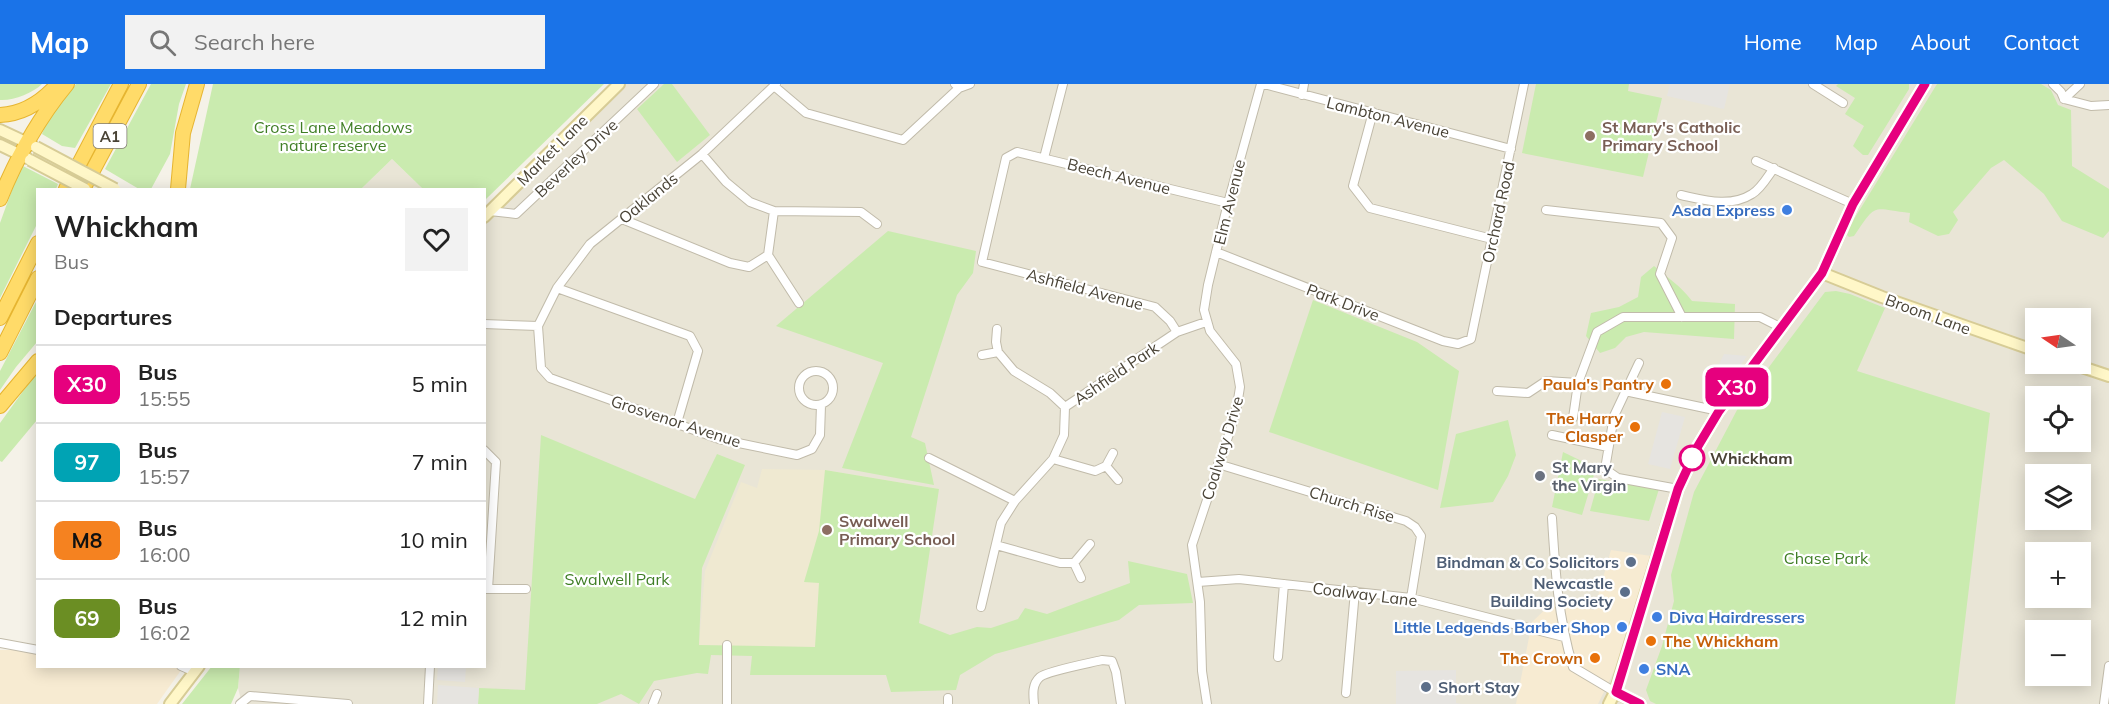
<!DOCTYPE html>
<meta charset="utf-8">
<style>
body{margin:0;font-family:Mulish,sans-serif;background:#f2f2f2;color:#222;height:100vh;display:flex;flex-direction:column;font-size:22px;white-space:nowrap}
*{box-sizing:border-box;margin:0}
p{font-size:20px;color:#767676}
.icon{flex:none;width:33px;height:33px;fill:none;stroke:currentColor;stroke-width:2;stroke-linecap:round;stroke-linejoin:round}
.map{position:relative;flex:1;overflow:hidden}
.panel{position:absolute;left:36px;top:104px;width:450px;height:480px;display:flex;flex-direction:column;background:#fff;border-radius:0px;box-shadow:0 3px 15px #0003}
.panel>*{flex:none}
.badge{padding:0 12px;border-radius:9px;font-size:21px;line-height:39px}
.needle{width:39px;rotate:283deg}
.tools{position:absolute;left:2025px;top:224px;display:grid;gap:12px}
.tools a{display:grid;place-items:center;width:66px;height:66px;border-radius:0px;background:#fff;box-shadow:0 3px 15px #0003;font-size:30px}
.map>.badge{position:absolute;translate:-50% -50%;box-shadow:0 0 0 3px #fff}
h2{padding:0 18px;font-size:22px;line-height:54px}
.round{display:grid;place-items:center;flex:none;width:63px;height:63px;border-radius:0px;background:#f2f2f2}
.head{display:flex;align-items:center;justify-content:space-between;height:102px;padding:0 18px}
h1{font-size:28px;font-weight:700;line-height:45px}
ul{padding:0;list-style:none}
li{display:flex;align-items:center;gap:18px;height:78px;padding:0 18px;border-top:2px solid #e0e0e0}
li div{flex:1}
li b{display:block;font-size:22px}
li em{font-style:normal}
li .badge{min-width:66px;font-weight:700;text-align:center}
header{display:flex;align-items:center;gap:36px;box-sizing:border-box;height:84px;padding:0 30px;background:#1a73e8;color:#fff}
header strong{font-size:28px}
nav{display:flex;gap:33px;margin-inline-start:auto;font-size:21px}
.search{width:420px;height:54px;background:#f2f2f2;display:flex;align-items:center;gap:15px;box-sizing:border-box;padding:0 21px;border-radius:0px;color:#767676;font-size:22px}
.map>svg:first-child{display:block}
.residential{fill:#e9e5d6;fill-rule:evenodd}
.commercial{fill:#f7ebd2}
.education{fill:#efe9d1}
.green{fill:#caebaf}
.parking{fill:#e6e4e0}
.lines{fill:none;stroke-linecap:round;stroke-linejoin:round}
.street-casing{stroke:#c1bbaa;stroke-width:10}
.secondary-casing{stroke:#d7cc96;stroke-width:14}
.highway-casing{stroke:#e6b531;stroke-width:16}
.street{stroke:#fff;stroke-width:8}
.secondary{stroke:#fff7c8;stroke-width:10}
.highway{stroke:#ffdb69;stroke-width:14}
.secondary-bridge-casing{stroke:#d7cc96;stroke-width:14;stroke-linecap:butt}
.secondary-bridge{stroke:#fff7c8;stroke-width:10}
.line-casing{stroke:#fff;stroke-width:14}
.line{stroke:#e6007e;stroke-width:9}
.education-dot{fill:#8d6e63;stroke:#fff;stroke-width:2}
.shop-dot{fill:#3f7fe0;stroke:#fff;stroke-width:2}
.food-dot{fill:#e8710a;stroke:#fff;stroke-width:2}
.stop-dot{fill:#fff;stroke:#e6007e;stroke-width:3}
.worship-dot{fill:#6b7280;stroke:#fff;stroke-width:2}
.service-dot{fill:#5c6f8a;stroke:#fff;stroke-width:2}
.labels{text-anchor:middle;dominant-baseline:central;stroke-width:4.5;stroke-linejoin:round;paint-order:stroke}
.shield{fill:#fff;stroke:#807b72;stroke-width:1.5}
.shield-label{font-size:15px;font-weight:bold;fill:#494336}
.street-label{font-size:16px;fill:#494336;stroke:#fff}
.park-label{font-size:16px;fill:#3f7e25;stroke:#fff}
.education-label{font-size:16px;font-weight:bold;fill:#785e54;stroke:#fff;text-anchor:start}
.shop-label{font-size:16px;font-weight:bold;fill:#366cbe;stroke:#fff;text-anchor:end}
.food-label{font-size:16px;font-weight:bold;fill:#c56008;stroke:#fff;text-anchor:end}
.stop-label{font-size:16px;font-weight:bold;fill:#494336;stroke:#fff;text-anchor:start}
.worship-label{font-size:16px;font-weight:bold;fill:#5b616d;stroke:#fff;text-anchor:start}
.service-label{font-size:16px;font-weight:bold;fill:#4e5e75;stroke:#fff;text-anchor:end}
</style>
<header>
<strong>Map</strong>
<div class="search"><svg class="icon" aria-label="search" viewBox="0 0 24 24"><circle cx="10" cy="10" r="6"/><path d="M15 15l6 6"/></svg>Search here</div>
<nav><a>Home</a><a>Map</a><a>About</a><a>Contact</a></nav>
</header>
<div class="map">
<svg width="2109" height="620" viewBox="0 0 2109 620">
<rect width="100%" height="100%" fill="#f5f2e8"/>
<path class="residential" d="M619,0H2109V620H242L238,604L240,582H484L485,133ZM2036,234H2080V279H2036ZM2036,312H2080V357H2036ZM2036,390H2080V435H2036ZM2036,468H2080V513H2036ZM2036,546H2080V591H2036Z
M392,75L423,105H361Z"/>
<path class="commercial" d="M1611,466L1651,472L1616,583L1598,620H1516L1532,538L1552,519L1594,526Z
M0,566H37L38,582H184L157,620H0Z"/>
<path class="education" d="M762,385L825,386L939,405L874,567L699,561L705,487L741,398L757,404Z"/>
<path class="green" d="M0,0H42C33,9 13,17 0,16Z
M76,0H111L75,64L62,62L42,50L49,32Z
M151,0H186L179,20L170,70L151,105H139L105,85Z
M213,0H604L485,116L484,105H423L392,75L361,105H190Z
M664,0H672L710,51L677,78L637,25Z
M1536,0H1629L1628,7L1662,14L1643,93L1522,69Z
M1838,0H1909V5L1868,71H1863L1853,62L1864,42L1845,30L1855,14L1836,2Z
M1937,0H2041L2051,6L2058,21L2071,26L2072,82L2109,105V147L2103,154L2062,137L2044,110L2004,76L1991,84L1953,128L1958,136L1949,150L1938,152L1909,138L1910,129C1871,125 1878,117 1854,152L1849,153L1847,151L1851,140Z
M21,81L58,100L56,105H38L37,140L0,214V139Z
M888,147L976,167L973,189L957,211L911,353L925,359L934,401L842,384L883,279L776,242Z
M1654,182C1668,194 1681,202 1692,217L1735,220L1734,255L1644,248L1626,253L1615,264L1600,269L1586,252L1591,229L1619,223L1638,213L1641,193Z
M1836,207L1850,210L1885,224L1857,287L1990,329L1955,620H1656L1650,617L1646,606L1662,562L1674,517L1671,491L1694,408L1737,326L1825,208Z
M37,216V258L16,283L0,306V287Z
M1313,216L1417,258L1459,287L1438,406L1269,348Z
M37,288V336L2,378L0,377V339Z
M1508,336L1516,371L1508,392L1493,418L1440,424L1456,350Z
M541,351L695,415L717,370L745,381L702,484L699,561L815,563L819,499L804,498L819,447L825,386L939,405L919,539L950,551L977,543L991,544L1018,535L1025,524L1047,530L1130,499L1128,477L1187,490L1193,519L1139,521L1119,536L995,570L960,591L956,606L891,608L886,591H750L752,572L711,571L708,590L697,589L654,597L639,620L621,610L597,620H478L479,604L525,606Z
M1563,368L1596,384L1582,431L1552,423Z
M1599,395L1659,405L1649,437L1590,427Z
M212,582H240L238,604L231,620H182Z"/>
<path class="parking" d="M1670,0H1730L1724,25L1667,12Z
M1724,270L1747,272L1720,311L1706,306Z
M1662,328L1685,333L1670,385L1648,380Z
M438,582L466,583L465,598L437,596Z
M1456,586V619L1462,620H1396V587Z
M438,601L479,604L478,620H437Z"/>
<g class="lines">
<defs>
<path id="street" d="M1264,0L1511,65
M1813,0L1843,19
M2053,0L2061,8L2064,15
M774,2L806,29L903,56L959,4L955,0
M959,4L970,0
M1302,11L1304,0
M2064,15L2091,22L2109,21
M2064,15L2080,0
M1373,28L1353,102L1370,124L1492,155
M702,70L726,98L750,118L774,127L861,128L877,140
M1044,74L1063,0
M1756,77L1853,120
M1681,111C1704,116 1730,124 1752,110C1761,105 1768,92 1774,84
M1546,126L1661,139L1672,154L1660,190L1682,233
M490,127L516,130L654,0
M622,135L730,179L749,183L768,171L774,127
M1216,168L1443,257L1458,260L1471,255L1524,0
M768,171L799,219
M557,204L690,252L698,267L677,339
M484,240L538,242
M538,242L541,284L550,294L719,355L797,371L812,365L820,351L821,321
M538,242L557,204L590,160L702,70L776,0
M997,245L996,258L998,268
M1177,248L1170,237L1155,223L982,178L1006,74L1017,68L1228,119
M982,271L998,268L1014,287L1050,309L1065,323
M1639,279L1614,332L1605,385L1618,394L1678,405
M799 304a17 17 0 1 1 34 0a17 17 0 1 1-34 0Z
M1497,307L1528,309L1546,297L1578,299
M1625,307L1719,327
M1573,334L1578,299L1597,248L1623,233H1760L1782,244
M1552,351L1608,363
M484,366L496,378L488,505
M929,374L1015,417
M1053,375L1095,387L1106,382L1113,369
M1218,380L1406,437L1415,443L1421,452L1411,514
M1106,382L1118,396
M1552,434C1555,485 1558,533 1573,583L1615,608
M996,461L1060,479H1074L1090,460
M1074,479L1081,494
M1198,498L1239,495L1411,514L1564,553
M484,505H526
M981,523L1001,439L1015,417L1053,375L1064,351L1065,323L1177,248L1206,238
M0,559L38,566
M727,561V620
M1278,573L1284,500
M181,582L195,588
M1346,609L1355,507
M948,614V620
M240,620L250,612L348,620
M428,620L430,582
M653,620L657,610
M1034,620C1033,610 1032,600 1040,593C1047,587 1090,579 1102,576L1112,577L1116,588L1121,620
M1207,620L1202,587L1200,518L1192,461L1230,347L1237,322L1240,303L1236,280L1210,247L1204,226L1208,201L1228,119L1261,0
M2104,620L2109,582"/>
<path id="secondary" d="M0,46L32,61
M0,61L27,74
M484,133L619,0
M1822,189L1882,213L2036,267
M2070,279L2109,292
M1615,608L1640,620
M170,620L199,582
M1609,620L1615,608L1678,405L1698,362L1719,327L1822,189L1853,120L1925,0"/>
<path id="highway" d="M0,31C23,30 40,19 55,3
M66,105L121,0
M83,105L139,0
M178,105L183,49L197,0
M0,115C17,73 38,35 67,0
M0,234L38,159
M0,269L38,194
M0,322L38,277"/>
</defs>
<use href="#street" class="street-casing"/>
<use href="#secondary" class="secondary-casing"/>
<use href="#highway" class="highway-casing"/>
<use href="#street" class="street"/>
<use href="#secondary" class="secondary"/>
<use href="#highway" class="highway"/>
<defs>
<path id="secondary-bridge" d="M36,63L115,105
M30,76L85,105"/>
</defs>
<use href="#secondary-bridge" class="secondary-bridge-casing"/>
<use href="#secondary-bridge" class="secondary-bridge"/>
</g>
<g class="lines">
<defs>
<path id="line" d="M1640,620L1616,608L1678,405L1698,362L1719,327L1822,189L1853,120L1925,0"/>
</defs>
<use href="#line" class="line-casing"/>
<use href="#line" class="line"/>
</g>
<g class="education-dot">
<circle cx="1590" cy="52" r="6"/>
<circle cx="827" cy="446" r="6"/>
</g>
<g class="shop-dot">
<circle cx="1787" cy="126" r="6"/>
<circle cx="1657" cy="533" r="6"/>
<circle cx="1622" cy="543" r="6"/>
<circle cx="1644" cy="585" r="6"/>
</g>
<g class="food-dot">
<circle cx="1666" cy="300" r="6"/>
<circle cx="1635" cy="343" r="6"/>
<circle cx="1651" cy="557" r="6"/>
<circle cx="1595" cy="574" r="6"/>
</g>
<circle class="stop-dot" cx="1692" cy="374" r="12"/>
<circle class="worship-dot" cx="1540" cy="392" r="6"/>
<g class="service-dot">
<circle cx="1631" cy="478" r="6"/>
<circle cx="1625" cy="508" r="6"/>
<circle cx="1426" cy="603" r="6"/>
</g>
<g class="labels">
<rect class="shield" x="93.5" y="40" width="33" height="24" rx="4.5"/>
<g class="shield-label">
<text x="110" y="52">A1</text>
</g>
<g class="street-label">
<text transform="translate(1388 33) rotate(14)">Lambton Avenue</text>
<text transform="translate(552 66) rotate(-45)">Market Lane</text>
<text transform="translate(576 74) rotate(-43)">Beverley Drive</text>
<text transform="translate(1119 92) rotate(14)">Beech Avenue</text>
<text transform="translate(648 114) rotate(-39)">Oaklands</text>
<text transform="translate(1229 118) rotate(-76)">Elm Avenue</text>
<text transform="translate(1498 128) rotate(-78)">Orchard Road</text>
<text transform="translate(1085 205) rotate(15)">Ashfield Avenue</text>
<text transform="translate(1343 218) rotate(21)">Park Drive</text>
<text transform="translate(1928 230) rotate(20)">Broom Lane</text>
<text transform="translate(1116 289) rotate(-34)">Ashfield Park</text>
<text transform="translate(676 337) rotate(18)">Grosvenor Avenue</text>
<text transform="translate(1222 364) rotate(-73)">Coalway Drive</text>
<text transform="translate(1352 420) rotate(17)">Church Rise</text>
<text transform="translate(1365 510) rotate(7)">Coalway Lane</text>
</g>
<g class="park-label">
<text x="333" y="43">Cross Lane Meadows<tspan x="333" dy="18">nature reserve</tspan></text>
<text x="1826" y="474">Chase Park</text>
<text x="617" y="495">Swalwell Park</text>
</g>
<g class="education-label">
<text x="1602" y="43">St Mary's Catholic<tspan x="1602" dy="18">Primary School</tspan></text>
<text x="839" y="437">Swalwell<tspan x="839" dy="18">Primary School</tspan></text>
</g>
<g class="shop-label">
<text x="1775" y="126">Asda Express</text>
<text x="1669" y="533" text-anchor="start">Diva Hairdressers</text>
<text x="1610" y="543">Little Ledgends Barber Shop</text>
<text x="1656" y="585" text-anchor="start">SNA</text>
</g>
<g class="food-label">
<text x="1654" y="300">Paula's Pantry</text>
<text x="1623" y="334">The Harry<tspan x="1623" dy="18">Clasper</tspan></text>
<text x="1663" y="557" text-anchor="start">The Whickham</text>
<text x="1583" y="574">The Crown</text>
</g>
<g class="stop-label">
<text x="1710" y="374">Whickham</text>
</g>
<g class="worship-label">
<text x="1552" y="383">St Mary<tspan x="1552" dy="18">the Virgin</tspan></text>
</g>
<g class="service-label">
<text x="1619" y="478">Bindman &amp; Co Solicitors</text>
<text x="1613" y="499">Newcastle<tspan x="1613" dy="18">Building Society</tspan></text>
<text x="1438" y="603" text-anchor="start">Short Stay</text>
</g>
</g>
</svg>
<div class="tools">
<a><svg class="needle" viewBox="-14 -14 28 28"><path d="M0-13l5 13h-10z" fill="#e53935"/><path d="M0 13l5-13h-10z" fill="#767676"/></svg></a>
<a><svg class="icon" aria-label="locate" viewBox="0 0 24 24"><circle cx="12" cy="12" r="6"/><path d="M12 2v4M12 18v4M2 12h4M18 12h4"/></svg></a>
<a><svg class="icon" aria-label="layers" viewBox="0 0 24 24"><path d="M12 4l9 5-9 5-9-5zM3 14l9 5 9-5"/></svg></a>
<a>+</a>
<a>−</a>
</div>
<b class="badge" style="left:1737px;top:303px;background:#e6007e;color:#fff">X30</b>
<section class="panel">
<div class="head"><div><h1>Whickham</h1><p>Bus</p></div><a class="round"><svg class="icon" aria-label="heart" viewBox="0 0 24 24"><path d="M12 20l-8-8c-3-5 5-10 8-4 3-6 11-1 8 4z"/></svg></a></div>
<h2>Departures</h2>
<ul>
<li><span class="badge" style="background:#e6007e;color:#fff">X30</span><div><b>Bus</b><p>15:55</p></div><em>5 min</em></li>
<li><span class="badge" style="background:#00a3b4;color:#fff">97</span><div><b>Bus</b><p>15:57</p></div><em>7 min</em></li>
<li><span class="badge" style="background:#f58220;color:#111">M8</span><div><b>Bus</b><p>16:00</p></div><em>10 min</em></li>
<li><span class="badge" style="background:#6b8e23;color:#fff">69</span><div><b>Bus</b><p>16:02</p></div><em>12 min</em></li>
</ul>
</section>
</div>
